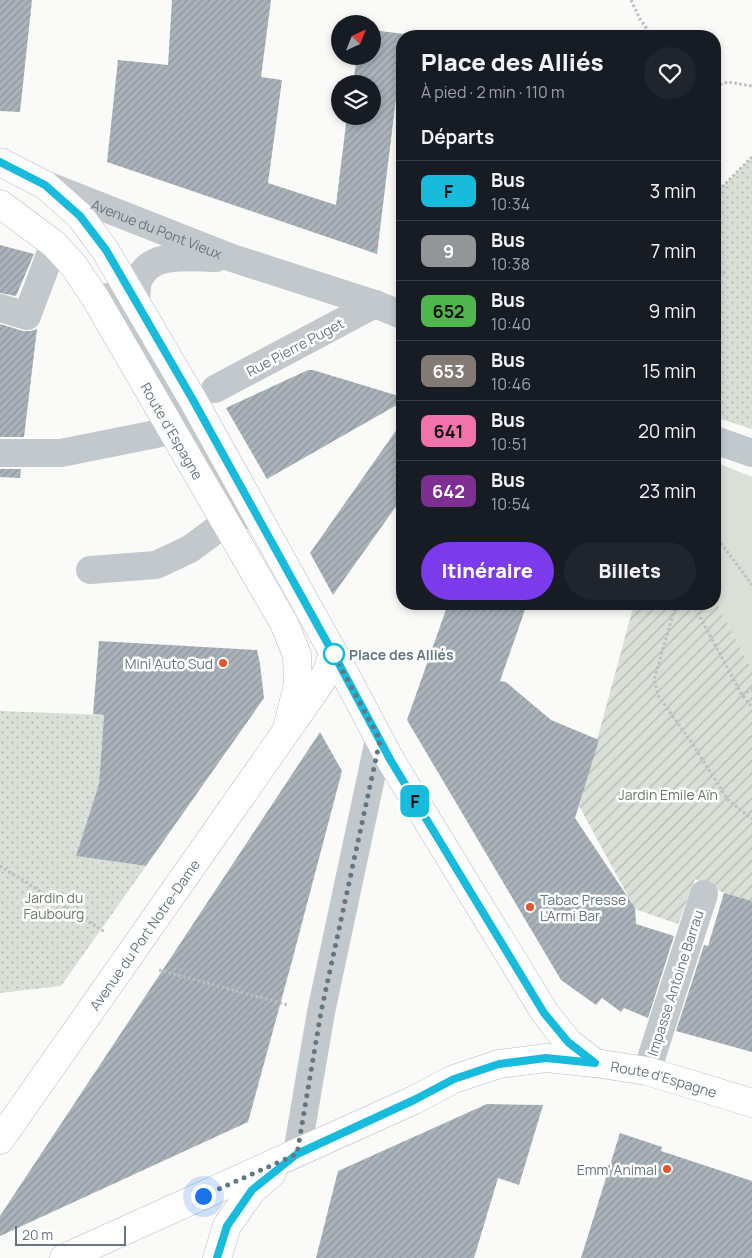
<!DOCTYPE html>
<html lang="fr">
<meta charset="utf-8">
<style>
body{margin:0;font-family:Manrope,sans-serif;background:#20242c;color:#f1f3f6;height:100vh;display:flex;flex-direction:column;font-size:19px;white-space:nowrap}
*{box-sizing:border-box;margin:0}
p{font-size:16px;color:#9ea1a6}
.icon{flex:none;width:28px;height:28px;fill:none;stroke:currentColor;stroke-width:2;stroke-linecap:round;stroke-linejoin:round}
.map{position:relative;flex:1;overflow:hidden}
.panel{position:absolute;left:396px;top:30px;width:325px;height:580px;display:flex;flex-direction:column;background:#171b24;border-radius:20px;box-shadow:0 2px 8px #0003}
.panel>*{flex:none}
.badge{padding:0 10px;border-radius:8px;font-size:18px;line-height:32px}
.needle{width:32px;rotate:43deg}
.fabs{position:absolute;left:331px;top:15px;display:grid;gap:10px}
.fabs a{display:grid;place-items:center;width:50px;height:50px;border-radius:50%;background:#171b24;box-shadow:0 2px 8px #0003;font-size:25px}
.scale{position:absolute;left:15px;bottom:12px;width:111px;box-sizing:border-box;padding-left:5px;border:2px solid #657683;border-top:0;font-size:14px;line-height:18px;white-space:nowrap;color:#657683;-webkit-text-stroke:4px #fff;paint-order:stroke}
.you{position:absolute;width:25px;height:25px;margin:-12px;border:4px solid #fff;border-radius:50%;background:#1a73e8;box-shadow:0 0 0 8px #1a73e833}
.map>.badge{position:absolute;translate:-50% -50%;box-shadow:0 0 0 2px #fff}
h2{padding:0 25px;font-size:19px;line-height:45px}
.round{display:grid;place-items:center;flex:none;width:52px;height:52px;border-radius:26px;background:#20242c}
.head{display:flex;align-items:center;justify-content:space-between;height:85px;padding:0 25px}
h1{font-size:24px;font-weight:800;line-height:38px}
.primary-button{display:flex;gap:10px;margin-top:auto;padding:10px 25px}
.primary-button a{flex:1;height:58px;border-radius:30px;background:#7c3aed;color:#fff;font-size:20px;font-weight:800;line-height:58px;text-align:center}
.primary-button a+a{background:#20242c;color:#f1f3f6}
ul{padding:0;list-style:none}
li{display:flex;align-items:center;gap:15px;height:60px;padding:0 25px;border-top:1px solid #363941}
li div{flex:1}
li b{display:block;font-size:19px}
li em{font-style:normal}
li .badge{min-width:55px;font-weight:700;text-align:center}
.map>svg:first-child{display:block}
.grass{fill:#dadfd7}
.park{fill:url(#park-dots)}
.garden{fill:url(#garden-furrows)}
.building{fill:url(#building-hatch)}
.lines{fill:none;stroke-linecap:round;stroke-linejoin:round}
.major-casing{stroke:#b5babe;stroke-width:29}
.path{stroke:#bbbfc2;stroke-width:3;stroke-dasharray:2.5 2.5;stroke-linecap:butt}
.minor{stroke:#c3c8cc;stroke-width:28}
.major{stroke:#fff;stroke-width:28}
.line-casing{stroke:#fff;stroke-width:11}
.line{stroke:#18bbdc;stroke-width:8}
.walk{stroke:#657683;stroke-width:5;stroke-dasharray:0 9}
.stop-dot{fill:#fff;stroke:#18bbdc;stroke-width:2.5}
.poi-dot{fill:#e4572e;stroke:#fff;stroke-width:2}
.labels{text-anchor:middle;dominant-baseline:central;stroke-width:5;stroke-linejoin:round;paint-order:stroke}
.street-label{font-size:14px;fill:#657683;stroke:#fff}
.stop-label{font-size:14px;font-weight:bold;fill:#657683;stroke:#fff;text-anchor:start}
.poi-label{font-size:14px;fill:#657683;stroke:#fff;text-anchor:end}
.park-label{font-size:14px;fill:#687a64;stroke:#fff}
</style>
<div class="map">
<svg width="752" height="1258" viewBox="0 0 752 1258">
<defs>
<pattern id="park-dots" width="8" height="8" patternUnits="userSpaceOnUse" patternTransform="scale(1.25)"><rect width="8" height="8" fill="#dadfd7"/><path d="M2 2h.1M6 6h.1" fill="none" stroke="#b4b9b4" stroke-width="1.8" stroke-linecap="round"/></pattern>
<pattern id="garden-furrows" width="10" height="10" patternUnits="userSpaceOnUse" patternTransform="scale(1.25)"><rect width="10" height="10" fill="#dadfd7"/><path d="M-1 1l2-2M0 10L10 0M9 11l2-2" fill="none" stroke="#b4b9b4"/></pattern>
<pattern id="building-hatch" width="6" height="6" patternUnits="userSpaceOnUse" patternTransform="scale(1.25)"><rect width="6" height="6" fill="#aab3b9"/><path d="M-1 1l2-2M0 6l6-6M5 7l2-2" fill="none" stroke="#8e969c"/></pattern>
</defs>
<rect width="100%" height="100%" fill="#fafaf8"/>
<path class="grass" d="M715,462L752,477V670L715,600Z"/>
<path class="park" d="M752,157V429L715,417V194Z
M0,711L104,715L99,784L76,856L146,866L61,986L0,993Z"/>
<path class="garden" d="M715,600L752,670V901L724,893L695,879L678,924L635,909L579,806L634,604H715Z"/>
<path class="building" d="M0,0H32L20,112L0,111Z
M172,0H271L261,77L282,80L268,183L336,205L347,116H372V84H353L357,56H372V30L404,34V36H402V49L377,254L107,162L118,60L168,65Z
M0,245L34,254L16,296L0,293Z
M0,324L23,331H30L37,329L24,437H0Z
M308,370H313L402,397V402L267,479L226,408Z
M402,422V498L333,595L310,553Z
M0,469H21L20,478L0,477Z
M448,604H527L500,681L506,682L551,720L599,740L575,818L635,908L636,924L674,936L648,1018L624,1008L621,1012L602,998L596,1005L561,980L407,720Z
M99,641L257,650L260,664L264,698L146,866L76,856L99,784L104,715L93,714Z
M320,732L342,771L292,961L248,1122L0,1236V1216Z
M724,893L752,901V1052L676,1031L704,945L708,946Z
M487,1104L543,1105L519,1185L498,1178L474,1258H316L338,1171Z
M620,1133L662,1147L661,1151L752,1181V1258H581Z"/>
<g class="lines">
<defs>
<g id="major">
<path d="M0,162L45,185L80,216L105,250L193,400L339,663L391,761L545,1013L568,1042L595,1063"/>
<path id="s2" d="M0,204L54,244L74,266L96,299L284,623L297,655L298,685L287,729"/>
<path id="s3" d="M0,1140L316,689L327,672L333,653"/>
<path id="s4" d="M64,1258L414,1100L454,1079L499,1064L546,1058L595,1063L647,1071L752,1103"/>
<path d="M217,1258L227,1226L252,1190L272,1173"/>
</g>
</defs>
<use href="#major" class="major-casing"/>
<path class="path" d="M631,0L640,19L652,36
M715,86L728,82L752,86
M715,194L752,157
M715,265L725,274
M715,535L752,585
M676,604L654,680L659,697L690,740L728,800L752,819
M693,604L742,695L752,707
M742,695L752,689
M0,866L105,932
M159,970L288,1005"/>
<g class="minor">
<path id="s1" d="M49,186L232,258L375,304L402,315"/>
<path d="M108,297L134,336L239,518"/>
<path d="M136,301C137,295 136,288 138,282C148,250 190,258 216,258"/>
<path d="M0,308L27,316L54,244"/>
<path d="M215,389L375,304"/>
<path d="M715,440L752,453"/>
<path d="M0,453H61L171,431"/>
<path d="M90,570L156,565L190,549L225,523"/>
<path d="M647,1071L704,894"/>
<path d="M297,1153L321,1012L379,740"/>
</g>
<use href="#major" class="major"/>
</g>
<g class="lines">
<defs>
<path id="line" d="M0,162L45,185L80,216L106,250L193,400L339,664L391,761L544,1013L568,1042L595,1063L546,1058L499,1064L454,1079L414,1100L297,1154L252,1190L227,1226L217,1258"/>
</defs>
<use href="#line" class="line-casing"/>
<use href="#line" class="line"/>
<path class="walk" d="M203,1196L297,1154L321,1012L380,740L333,653L334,654"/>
</g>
<circle class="stop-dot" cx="334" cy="654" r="10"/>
<g class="poi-dot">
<circle cx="223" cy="663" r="5"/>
<circle cx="530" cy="907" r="5"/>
<circle cx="667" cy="1169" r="5"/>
</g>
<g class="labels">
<g class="street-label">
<text stroke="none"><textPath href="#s1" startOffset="116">Avenue du Pont Vieux</textPath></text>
<text transform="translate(295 347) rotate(-28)">Rue Pierre Puget</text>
<text stroke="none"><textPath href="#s2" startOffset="289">Route d'Espagne</textPath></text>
<text stroke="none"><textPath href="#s3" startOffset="251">Avenue du Port Notre-Dame</textPath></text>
<text transform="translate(675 983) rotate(-72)">Impasse Antoine Barrau</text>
<text stroke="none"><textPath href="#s4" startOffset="644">Route d'Espagne</textPath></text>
</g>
<g class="stop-label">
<text x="349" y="654">Place des Alliés</text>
</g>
<g class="poi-label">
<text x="213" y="663">Mini Auto Sud</text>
<text x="540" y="899" text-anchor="start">Tabac Presse<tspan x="540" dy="16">L'Armi Bar</tspan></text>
<text x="657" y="1169">Emm' Animal</text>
</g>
<g class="park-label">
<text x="668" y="794">Jardin Emile Aïn</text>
<text x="54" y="897">Jardin du<tspan x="54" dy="16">Faubourg</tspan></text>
</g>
</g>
</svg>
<div class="fabs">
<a><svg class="needle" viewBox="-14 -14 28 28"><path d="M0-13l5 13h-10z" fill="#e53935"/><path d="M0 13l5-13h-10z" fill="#9ea1a6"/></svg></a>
<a><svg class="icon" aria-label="layers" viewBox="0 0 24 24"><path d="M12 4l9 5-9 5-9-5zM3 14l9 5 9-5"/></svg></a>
</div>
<div class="scale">20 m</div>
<div class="you" style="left:203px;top:1196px"></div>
<b class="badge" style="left:415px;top:801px;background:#18bbdc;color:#111">F</b>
<section class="panel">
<div class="head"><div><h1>Place des Alliés</h1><p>À pied · 2 min · 110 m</p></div><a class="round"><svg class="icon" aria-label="heart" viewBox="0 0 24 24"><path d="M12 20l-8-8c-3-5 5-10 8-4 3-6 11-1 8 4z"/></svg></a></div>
<h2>Départs</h2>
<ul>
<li><span class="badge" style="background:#18bbdc;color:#111">F</span><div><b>Bus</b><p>10:34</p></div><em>3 min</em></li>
<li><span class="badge" style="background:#939598;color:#fff">9</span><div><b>Bus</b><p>10:38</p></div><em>7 min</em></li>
<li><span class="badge" style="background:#50b74e;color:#111">652</span><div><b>Bus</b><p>10:40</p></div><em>9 min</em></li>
<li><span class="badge" style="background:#837a75;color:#fff">653</span><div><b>Bus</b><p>10:46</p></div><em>15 min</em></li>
<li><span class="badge" style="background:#f073ab;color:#111">641</span><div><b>Bus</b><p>10:51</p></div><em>20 min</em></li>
<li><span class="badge" style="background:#7d2f92;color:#fff">642</span><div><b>Bus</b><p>10:54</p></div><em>23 min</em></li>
</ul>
<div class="primary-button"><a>Itinéraire</a><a>Billets</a></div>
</section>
</div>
